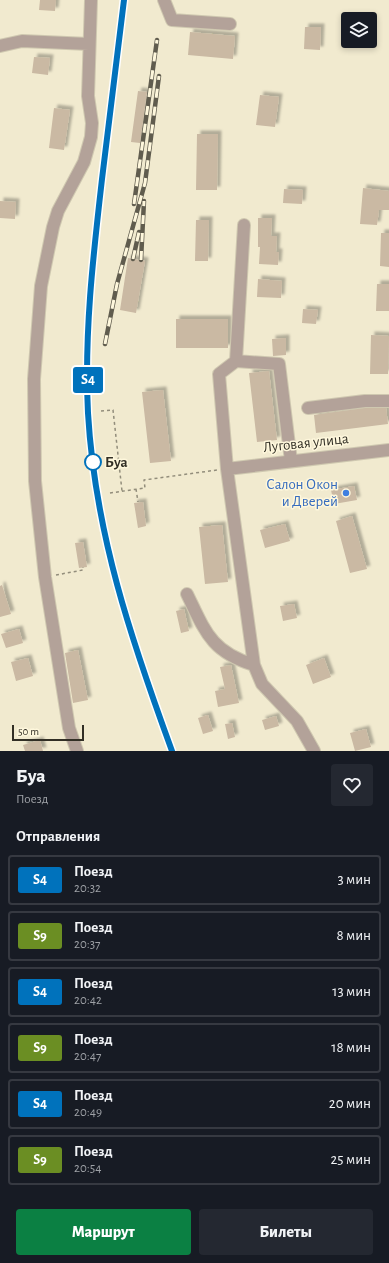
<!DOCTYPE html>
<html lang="ru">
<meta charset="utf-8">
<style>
body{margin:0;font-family:"Alegreya Sans",sans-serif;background:#242831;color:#f1f3f6;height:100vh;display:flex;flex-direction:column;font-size:15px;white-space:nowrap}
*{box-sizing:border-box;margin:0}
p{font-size:13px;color:#9ea1a6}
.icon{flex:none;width:22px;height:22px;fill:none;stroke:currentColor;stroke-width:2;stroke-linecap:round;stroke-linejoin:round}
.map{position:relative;height:751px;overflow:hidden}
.drawer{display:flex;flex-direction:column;background:#171b24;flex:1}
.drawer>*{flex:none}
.badge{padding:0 8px;border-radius:3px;font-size:14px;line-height:26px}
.tools{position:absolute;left:341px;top:12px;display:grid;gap:8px}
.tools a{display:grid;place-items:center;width:36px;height:36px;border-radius:4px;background:#171b24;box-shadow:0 2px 6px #0003;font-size:20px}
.scale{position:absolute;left:12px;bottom:10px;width:72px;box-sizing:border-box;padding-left:4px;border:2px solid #322f25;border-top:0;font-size:11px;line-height:14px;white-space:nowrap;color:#322f25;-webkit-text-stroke:3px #fef7dc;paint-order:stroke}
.map>.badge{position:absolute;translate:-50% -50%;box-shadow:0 0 0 2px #fff}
h2{padding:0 16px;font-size:15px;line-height:36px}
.round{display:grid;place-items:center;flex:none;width:42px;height:42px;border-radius:4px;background:#242831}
.head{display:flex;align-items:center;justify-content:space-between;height:68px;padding:0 16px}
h1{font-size:19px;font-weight:800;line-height:30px}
.primary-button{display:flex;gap:8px;margin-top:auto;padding:8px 16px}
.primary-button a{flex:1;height:46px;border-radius:4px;background:#0b8043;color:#fff;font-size:16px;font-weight:800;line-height:46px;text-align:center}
.primary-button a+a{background:#242831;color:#f1f3f6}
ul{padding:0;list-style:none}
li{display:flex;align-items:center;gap:12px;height:50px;margin:0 8px 6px;padding:0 8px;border:2px solid #363941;border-radius:4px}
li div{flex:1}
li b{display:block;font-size:15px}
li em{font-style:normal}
li .badge{min-width:44px;font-weight:700;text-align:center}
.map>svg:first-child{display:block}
.building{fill:#cab9a3;filter:url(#shadow)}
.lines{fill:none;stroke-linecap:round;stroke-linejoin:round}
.minor-casing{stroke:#cfc8b0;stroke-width:14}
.path{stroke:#928d7b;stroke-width:1.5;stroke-dasharray:3 3;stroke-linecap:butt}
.minor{stroke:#b3a299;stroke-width:12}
.rail-casing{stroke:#605c4e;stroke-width:4.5}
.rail{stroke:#fef7dc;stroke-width:3;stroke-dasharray:9;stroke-linecap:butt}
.line-casing{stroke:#fff;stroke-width:9}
.line{stroke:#0072bc;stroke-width:6}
.stop-dot{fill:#fff;stroke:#0072bc;stroke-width:2}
.shop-dot{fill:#3f7fe0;stroke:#fef7dc;stroke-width:1.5}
.labels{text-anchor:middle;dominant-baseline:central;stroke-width:3;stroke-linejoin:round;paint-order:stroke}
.street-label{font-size:15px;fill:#322f25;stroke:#fef7dc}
.stop-label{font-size:15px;font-weight:bold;fill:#322f25;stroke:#fef7dc;text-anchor:start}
.shop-label{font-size:15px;fill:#366cbe;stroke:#fef7dc;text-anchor:end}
</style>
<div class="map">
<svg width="389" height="751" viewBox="0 0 389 751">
<defs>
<filter id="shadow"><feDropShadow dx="3.5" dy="-3.5" stdDeviation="1" flood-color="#0004"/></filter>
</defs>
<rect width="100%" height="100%" fill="#f1eacf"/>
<path class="building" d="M40,0H56L55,11L39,10Z
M305,27H321L320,50L304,49Z
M190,32L235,36L233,59L188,55Z
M34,57L50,58L48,75L32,73Z
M138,91L147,92L140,143L131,142Z
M260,95L279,97L275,127L256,125Z
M54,108L70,110L64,150L49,148Z
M197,134H218L217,190H196Z
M363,188L389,191V210H379L377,225L360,224Z
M284,189L303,190L302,204L283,203Z
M0,201L16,202L15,219L0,218Z
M258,218H272L271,236H277L276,252H279L278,265L259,264L260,247H258Z
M196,220H209L208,261H195Z
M381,233H389V267L380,266Z
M128,258L145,261L136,313L120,310Z
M258,279L282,281L281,298L257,297Z
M377,284H389V311H376Z
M303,309L318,310L316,324L302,323Z
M176,319H228V348H176Z
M371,335L389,336L388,374H370Z
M286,338V355L273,356L272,339Z
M269,371L277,440L257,442L249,373Z
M163,390L171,461L150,463L142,392Z
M365,408H386L388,424L316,433L314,415Z
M354,486L357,500L334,504L331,490Z
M143,502L146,526L138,528L134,503Z
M352,516L367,569L350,573L336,521Z
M285,524L290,541L265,548L260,530Z
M222,525L228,582L205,584L199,527Z
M83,542L87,567L79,568L75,543Z
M2,585L11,614L0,617V586Z
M294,604L297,618L283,621L280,606Z
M184,609L189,631L181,633L176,611Z
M19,629L23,643L6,648L1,634Z
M78,650L88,700L73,703L65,653Z
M28,658L33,676L16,681L11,662Z
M324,658L331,677L313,684L306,665Z
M231,665L239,703L218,707L215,691L225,689L220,667Z
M208,715L213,731L203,734L198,718Z
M276,716L279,726L265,730L262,720Z
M232,723L235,737L228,739L225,724Z
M366,729L371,747L355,751L350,733Z
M40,740L43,751H25L23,745Z"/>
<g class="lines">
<defs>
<path id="minor" d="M164,0L172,20L230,24
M0,46L22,41L89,44
M244,225L236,361L219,374L227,469L254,665L262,684L297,721L314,751
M236,361L279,364L291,461
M308,408L365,401H389
M227,469L389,450
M187,594C205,631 211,652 254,665
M77,751L69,728L45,577L35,481L34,379L41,286L53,227L58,211L84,162L91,137L92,123L88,96L91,0"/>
</defs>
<use href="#minor" class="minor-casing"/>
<path class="path" d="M101,411L113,410L122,491
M136,489L138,502
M110,493L145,488L144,480L217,470
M56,575L83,570V567"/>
<use href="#minor" class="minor"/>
<defs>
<path id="rail" d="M124,0C117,57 110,114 103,172C91,268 81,366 93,463C105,564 138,656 172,751
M134,204L157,40
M133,259L139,232
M141,260L144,201
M105,344L117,284L145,183L159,76"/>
</defs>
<use href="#rail" class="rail-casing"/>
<use href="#rail" class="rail"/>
</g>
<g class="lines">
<defs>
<path id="line" d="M124,0C117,60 109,119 102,179C93,257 84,335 88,413C95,533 131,639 172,751"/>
</defs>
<use href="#line" class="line-casing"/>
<use href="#line" class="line"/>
</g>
<circle class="stop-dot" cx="93" cy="462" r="8"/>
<circle class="shop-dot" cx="346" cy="493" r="4"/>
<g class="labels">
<g class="street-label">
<text transform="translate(306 443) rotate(-6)">Луговая улица</text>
</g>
<g class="stop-label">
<text x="105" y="462">Буа</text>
</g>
<g class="shop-label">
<text x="338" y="484">Салон Окон<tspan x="338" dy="17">и Дверей</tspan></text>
</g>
</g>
</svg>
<div class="tools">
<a><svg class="icon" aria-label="layers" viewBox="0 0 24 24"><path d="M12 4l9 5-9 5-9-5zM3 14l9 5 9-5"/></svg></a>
</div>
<div class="scale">50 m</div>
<b class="badge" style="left:88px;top:380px;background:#0072bc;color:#fff">S4</b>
</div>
<section class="drawer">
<div class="head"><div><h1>Буа</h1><p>Поезд</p></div><a class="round"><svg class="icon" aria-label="heart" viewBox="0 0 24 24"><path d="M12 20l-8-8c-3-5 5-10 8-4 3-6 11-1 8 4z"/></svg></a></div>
<h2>Отправления</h2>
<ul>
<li><span class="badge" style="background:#0072bc;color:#fff">S4</span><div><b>Поезд</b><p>20:32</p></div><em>3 мин</em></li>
<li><span class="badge" style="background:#6b8e23;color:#fff">S9</span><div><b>Поезд</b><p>20:37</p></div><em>8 мин</em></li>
<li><span class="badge" style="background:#0072bc;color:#fff">S4</span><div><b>Поезд</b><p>20:42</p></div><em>13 мин</em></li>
<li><span class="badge" style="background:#6b8e23;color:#fff">S9</span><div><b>Поезд</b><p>20:47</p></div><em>18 мин</em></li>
<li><span class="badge" style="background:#0072bc;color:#fff">S4</span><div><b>Поезд</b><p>20:49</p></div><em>20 мин</em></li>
<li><span class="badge" style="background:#6b8e23;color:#fff">S9</span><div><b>Поезд</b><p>20:54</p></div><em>25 мин</em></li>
</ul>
<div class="primary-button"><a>Маршрут</a><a>Билеты</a></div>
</section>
